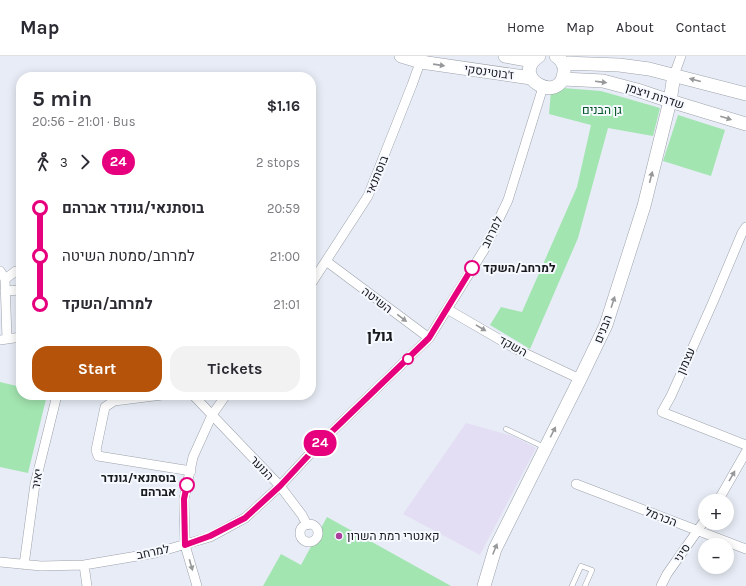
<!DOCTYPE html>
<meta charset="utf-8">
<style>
body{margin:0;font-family:Karla,Heebo,sans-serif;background:#f2f2f3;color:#2b2b33;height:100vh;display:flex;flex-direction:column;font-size:15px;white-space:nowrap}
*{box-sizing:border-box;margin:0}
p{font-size:13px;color:#7c7c81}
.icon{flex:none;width:22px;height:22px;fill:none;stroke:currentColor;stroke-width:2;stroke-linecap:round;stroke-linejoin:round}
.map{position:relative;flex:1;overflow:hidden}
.drawer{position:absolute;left:16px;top:16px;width:300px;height:328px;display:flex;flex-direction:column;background:#fff;border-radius:16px;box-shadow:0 2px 10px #0003}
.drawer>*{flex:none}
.badge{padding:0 8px;border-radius:13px;font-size:14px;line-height:26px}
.fabs{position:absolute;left:698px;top:438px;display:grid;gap:8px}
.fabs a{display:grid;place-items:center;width:36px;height:36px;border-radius:50%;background:#fff;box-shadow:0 2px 10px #0003;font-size:20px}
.map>.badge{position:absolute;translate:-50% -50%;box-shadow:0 0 0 2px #fff}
.legs{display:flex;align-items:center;gap:6px;height:44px;padding:0 16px;font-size:13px}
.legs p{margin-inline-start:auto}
.overview{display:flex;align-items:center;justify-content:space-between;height:68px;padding:0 16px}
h1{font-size:22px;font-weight:700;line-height:30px}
.action{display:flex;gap:8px;margin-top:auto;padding:8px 16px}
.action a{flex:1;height:46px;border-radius:16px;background:#b45309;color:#fff;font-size:16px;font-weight:700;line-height:46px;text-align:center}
.action a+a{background:#f2f2f3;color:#2b2b33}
ul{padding:0 16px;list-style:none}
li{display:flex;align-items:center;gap:14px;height:48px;font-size:15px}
li i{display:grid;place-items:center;width:6px;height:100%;margin:0 5px;background:currentColor}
li i::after{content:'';width:10px;height:10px;margin:-5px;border:3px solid;border-radius:50%;background:#fff}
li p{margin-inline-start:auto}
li:first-child i{background:linear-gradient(#0000 50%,currentColor 0)}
li:last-child i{background:linear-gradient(currentColor 50%,#0000 0)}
header{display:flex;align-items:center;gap:24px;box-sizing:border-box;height:56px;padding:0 20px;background:#fff;border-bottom:1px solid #e1e1e2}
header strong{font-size:19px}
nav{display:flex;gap:22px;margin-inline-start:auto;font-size:14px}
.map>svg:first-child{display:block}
.education{fill:#e4def4}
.green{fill:#a2e5b0}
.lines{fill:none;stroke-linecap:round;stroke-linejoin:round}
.lane-casing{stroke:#9da2ab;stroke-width:5.5}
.street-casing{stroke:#9da2ab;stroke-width:10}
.secondary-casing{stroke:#9da2ab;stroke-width:14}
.lane{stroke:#fff;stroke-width:4.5}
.street{stroke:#fff;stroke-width:9}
.secondary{stroke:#fff;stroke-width:13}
.oneway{fill:#979899}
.line-1-casing{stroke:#fff;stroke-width:9}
.line-1{stroke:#e6007e;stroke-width:6}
.stop-1-dot{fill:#fff;stroke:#e6007e;stroke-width:2}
.poi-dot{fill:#ab3e9d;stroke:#f6f9ff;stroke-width:1.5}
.labels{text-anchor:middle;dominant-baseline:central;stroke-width:4;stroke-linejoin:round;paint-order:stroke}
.street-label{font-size:12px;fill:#181a1d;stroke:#f6f9ff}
.park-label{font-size:12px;fill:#005322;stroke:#f6f9ff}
.stop-label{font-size:12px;font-weight:bold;fill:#181a1d;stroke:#f6f9ff;text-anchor:start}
.poi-label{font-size:12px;fill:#181a1d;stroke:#f6f9ff;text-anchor:start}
.district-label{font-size:16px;font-weight:bold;fill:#181a1d;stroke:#f6f9ff}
</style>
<header>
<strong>Map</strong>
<nav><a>Home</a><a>Map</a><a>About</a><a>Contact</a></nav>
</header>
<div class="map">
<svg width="746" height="530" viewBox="0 0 746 530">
<rect width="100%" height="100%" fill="#e7ecf6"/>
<path class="education" d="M466,367L513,380L536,392L480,499L403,458Z"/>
<path class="green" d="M563,32L601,35L660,52L653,80L608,72L578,182L530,293L490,269L501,251L522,256L577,131L591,69L549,58L551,35Z
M678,59L725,74L711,120L663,105Z
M0,326L21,331V339H47L28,417L0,411Z
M327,461L451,530H263L281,498L301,509Z"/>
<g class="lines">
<defs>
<path id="lane" d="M506,373L544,391
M572,530L581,510L592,514L585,530"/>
<path id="street" d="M674,19L681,0
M746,171L742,177L713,246L671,340L662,356L746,389
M326,205L429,282
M0,215L5,223L7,283
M5,223L16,215L21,216
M311,228L368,140L412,29L422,1
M5,235L21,234
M447,253L516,293L580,323
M0,284L21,281
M162,339L114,345L105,351L96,394L98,400L191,415
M193,339L280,430L302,459L307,469
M576,428L746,493
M718,445L746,396
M300 477a9 9 0 1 1 18 0a9 9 0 1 1-18 0Z
M0,506L41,510L84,509L155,497L210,481L245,462L280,430L321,386L429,282L484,194L508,144L543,31
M24,509L35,428L57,339
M84,509L87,530
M197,530L185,489L184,443L193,401L212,359L226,339
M661,530L667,518L705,464"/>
<path id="secondary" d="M401,0L421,6L531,22
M505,0L533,5
M539,0C508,21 561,50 564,16C565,9 562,4 556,0
M563,7L619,9L649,13L746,38
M563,23L603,25L637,34L670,45L746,68
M484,530L495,493L580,323L606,269L644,150L670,45L674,19"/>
</defs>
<use href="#lane" class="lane-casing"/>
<use href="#street" class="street-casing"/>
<use href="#secondary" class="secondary-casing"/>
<use href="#lane" class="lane"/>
<use href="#street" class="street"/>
<use href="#secondary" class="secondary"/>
</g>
<defs><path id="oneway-solid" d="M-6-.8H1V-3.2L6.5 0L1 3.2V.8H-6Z"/></defs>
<g class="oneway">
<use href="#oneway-solid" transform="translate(439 9) rotate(8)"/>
<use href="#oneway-solid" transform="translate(695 24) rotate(-165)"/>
<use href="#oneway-solid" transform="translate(601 26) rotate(7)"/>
<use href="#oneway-solid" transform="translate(726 62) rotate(17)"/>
<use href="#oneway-solid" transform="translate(651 121) rotate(-76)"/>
<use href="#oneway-solid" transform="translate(613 246) rotate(-72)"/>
<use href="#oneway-solid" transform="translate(402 262) rotate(37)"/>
<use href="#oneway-solid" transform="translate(481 272) rotate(31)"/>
<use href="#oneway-solid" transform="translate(553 376) rotate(-63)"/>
<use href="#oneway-solid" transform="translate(732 420) rotate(-60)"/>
<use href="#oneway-solid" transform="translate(495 493) rotate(-68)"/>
<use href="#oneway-solid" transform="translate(191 509) rotate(74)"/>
</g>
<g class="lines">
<defs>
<path id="line-1" d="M187,429L184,443L185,489L210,480L245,462L280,430L321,386L429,282L472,212"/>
</defs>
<use href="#line-1" class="line-1-casing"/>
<use href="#line-1" class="line-1"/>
</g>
<g class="stop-1-dot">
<circle cx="472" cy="212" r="7"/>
<circle cx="408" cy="303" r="5"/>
<circle cx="187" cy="429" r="7"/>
</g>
<circle class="poi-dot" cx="339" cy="480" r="4"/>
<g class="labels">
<g class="street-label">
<text transform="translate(489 16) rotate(8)">ז'בוטינסקי</text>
<text transform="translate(655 40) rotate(18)">שדרות ויצמן</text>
<text transform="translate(377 119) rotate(-68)">בוסתנאי</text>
<text transform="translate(492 176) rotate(-64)">למרחב</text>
<text transform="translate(377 244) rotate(37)">השיטה</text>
<text transform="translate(603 273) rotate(-68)">הבנים</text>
<text transform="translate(513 290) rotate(29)">השקד</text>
<text transform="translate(686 305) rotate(-66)">עצמון</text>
<text transform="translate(262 412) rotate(47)">הנוער</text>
<text transform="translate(37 423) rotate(-80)">יאיר</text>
<text transform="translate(661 461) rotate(21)">הכרמל</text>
<text transform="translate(153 496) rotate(-12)">למרחב</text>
<text transform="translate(682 497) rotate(-56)">סיני</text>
</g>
<g class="park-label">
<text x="602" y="54">גן הבנים</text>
</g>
<g class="stop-label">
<text x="483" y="212">למרחב/השקד</text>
<text x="176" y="422" text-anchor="end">בוסתנאי/גונדר<tspan x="176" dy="14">אברהם</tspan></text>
</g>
<g class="poi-label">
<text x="347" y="480">קאנטרי רמת השרון</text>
</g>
<g class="district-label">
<text x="380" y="279">גולן</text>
</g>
</g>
</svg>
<div class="fabs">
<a>+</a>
<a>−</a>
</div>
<b class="badge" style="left:320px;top:387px;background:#e6007e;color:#fff">24</b>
<section class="drawer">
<div class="overview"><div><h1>5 min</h1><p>20:56 – 21:01 · Bus</p></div><b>$1.16</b></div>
<div class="legs"><svg class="icon" aria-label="walk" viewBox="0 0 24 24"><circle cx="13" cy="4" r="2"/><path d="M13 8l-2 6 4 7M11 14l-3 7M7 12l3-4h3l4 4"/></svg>3<svg class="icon" aria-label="forward" viewBox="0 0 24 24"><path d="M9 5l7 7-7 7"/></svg><b class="badge" style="background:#e6007e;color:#fff">24</b><p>2 stops</p></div>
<ul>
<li><i style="color:#e6007e"></i><b>בוסתנאי/גונדר אברהם</b><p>20:59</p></li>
<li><i style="color:#e6007e"></i><span>למרחב/סמטת השיטה</span><p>21:00</p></li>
<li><i style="color:#e6007e"></i><b>למרחב/השקד</b><p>21:01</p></li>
</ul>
<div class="action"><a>Start</a><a>Tickets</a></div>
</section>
</div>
